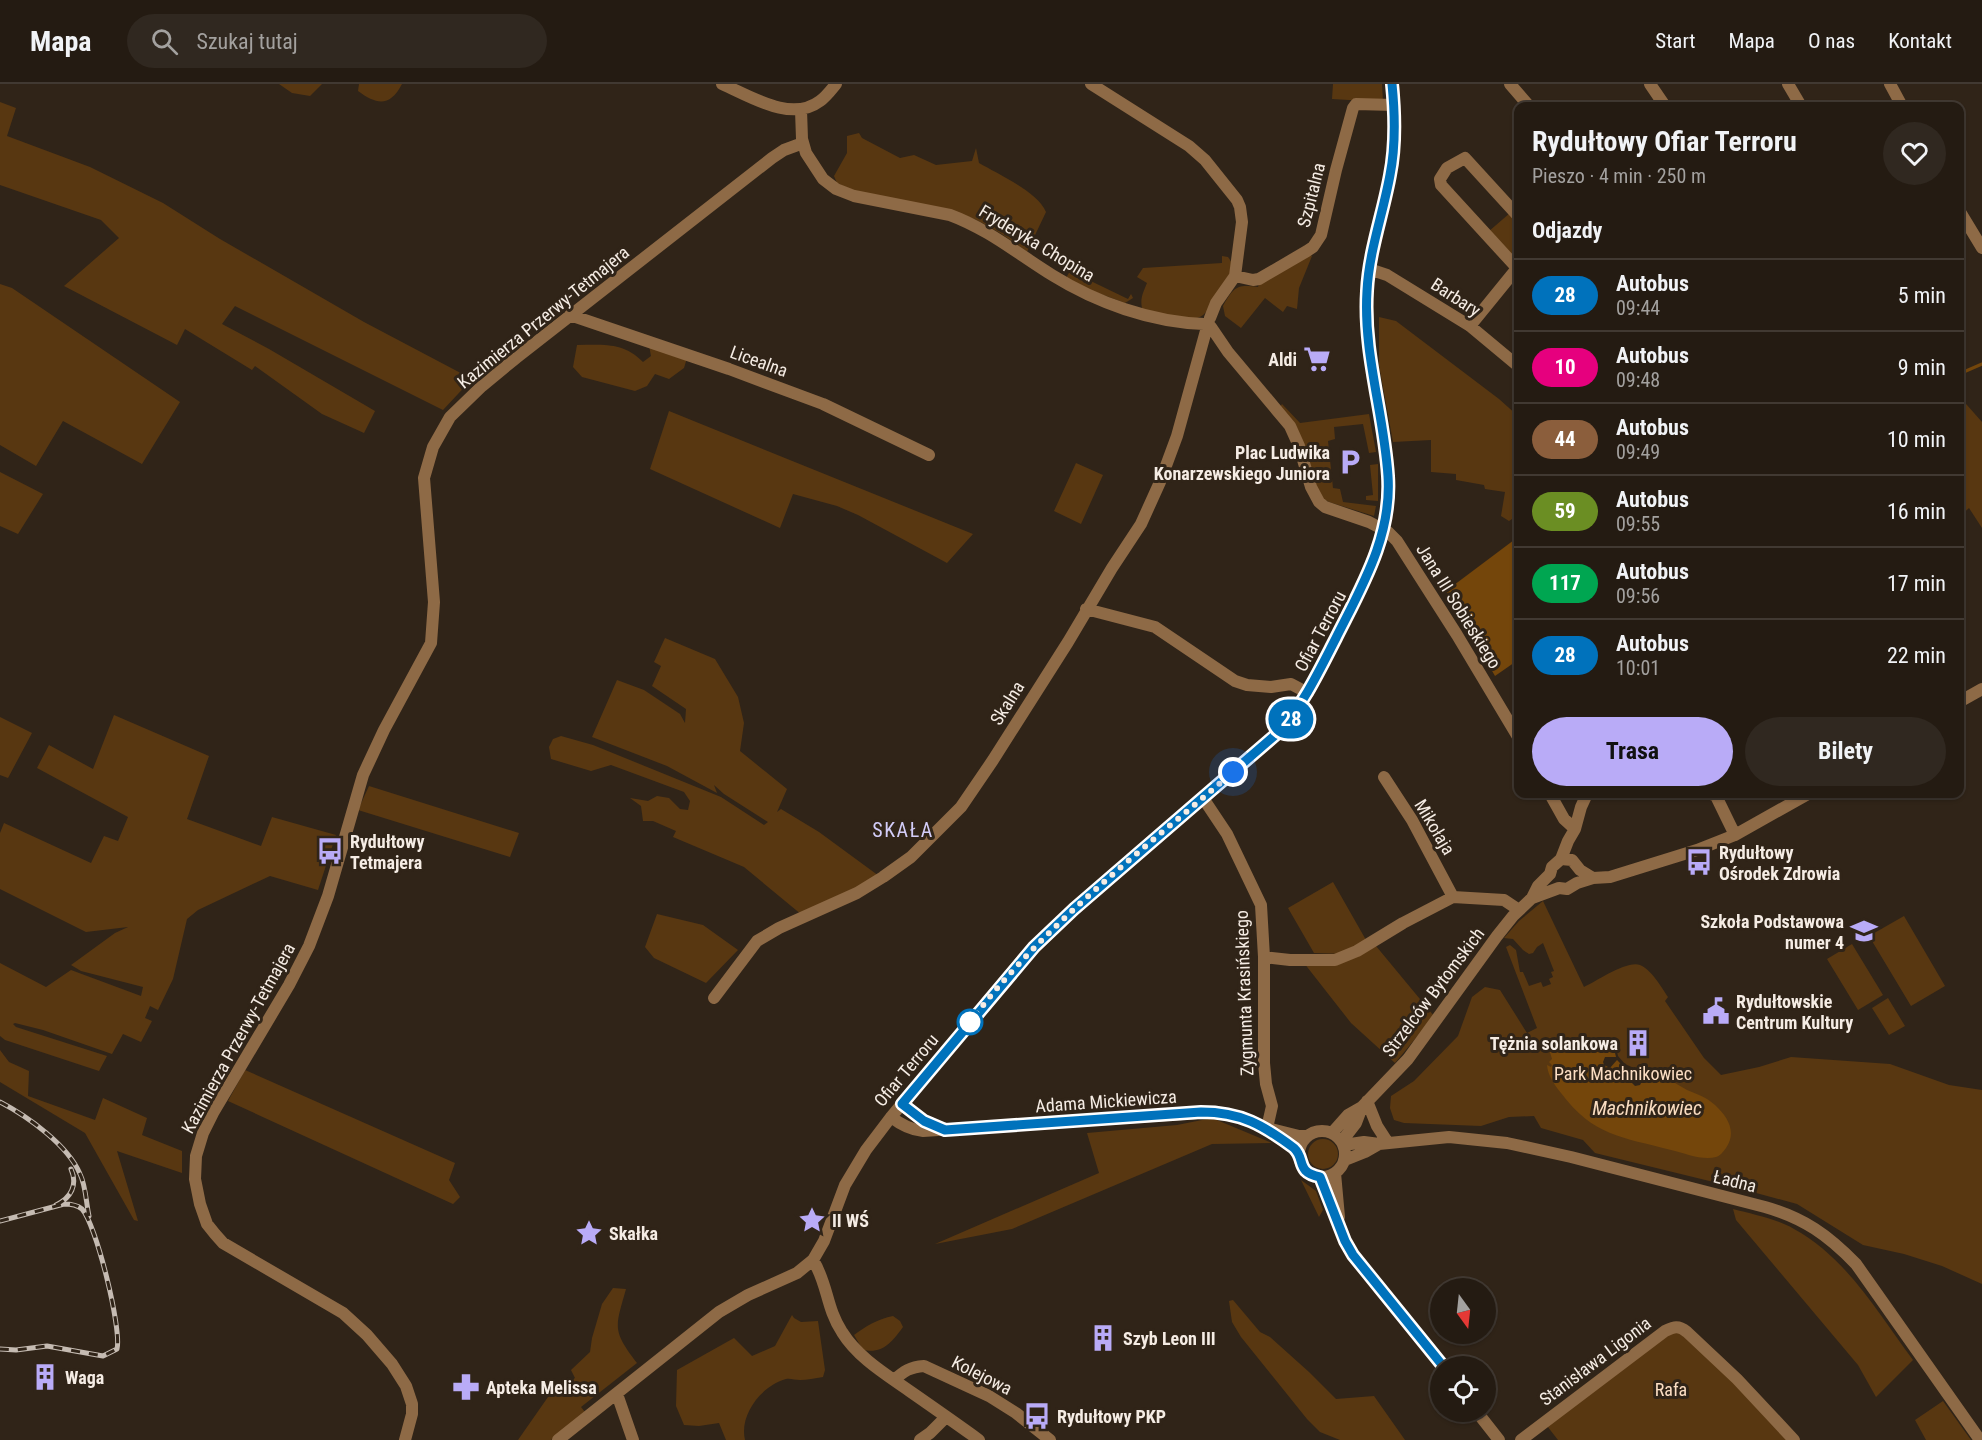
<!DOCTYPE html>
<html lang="pl">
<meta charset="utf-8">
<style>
body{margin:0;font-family:"Roboto Condensed",sans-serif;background:#302820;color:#f1f3f6;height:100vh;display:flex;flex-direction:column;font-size:22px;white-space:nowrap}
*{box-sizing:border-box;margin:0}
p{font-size:20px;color:#a3a19f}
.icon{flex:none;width:33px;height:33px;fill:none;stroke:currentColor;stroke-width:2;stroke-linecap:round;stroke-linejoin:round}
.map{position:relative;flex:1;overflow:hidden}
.drawer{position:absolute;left:1514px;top:18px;width:450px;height:696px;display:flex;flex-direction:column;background:#241b12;border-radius:12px;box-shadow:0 2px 4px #0004,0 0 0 2px #413932}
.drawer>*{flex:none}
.badge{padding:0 12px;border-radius:20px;font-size:21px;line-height:39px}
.needle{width:39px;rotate:165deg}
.controls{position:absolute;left:1430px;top:1194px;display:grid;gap:12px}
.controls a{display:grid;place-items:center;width:66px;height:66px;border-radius:50%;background:#241b12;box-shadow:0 2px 4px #0004,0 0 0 2px #413932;font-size:30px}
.you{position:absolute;width:30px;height:30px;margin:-15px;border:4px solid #fff;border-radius:50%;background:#1a73e8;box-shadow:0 0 0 9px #1a73e833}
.map>.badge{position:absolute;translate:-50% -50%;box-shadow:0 0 0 3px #fff}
h2{padding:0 18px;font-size:22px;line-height:54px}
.round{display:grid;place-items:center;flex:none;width:63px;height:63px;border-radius:32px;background:#302820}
.overview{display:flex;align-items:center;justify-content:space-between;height:102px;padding:0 18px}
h1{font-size:28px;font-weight:700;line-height:45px}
.primary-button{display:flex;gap:12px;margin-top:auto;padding:12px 18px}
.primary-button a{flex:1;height:69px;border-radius:36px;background:#b9abf7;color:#111;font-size:24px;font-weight:700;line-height:69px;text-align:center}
.primary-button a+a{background:#302820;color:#f1f3f6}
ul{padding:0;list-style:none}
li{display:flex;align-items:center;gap:18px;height:72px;padding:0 18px;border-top:2px solid #413932}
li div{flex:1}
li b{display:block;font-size:22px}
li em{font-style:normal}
li .badge{min-width:66px;font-weight:700;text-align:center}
header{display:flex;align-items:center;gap:36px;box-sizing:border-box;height:84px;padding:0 30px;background:#241b12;border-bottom:2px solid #413932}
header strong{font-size:28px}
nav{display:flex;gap:33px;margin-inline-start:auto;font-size:21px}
.search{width:420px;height:54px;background:#302820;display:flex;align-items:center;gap:15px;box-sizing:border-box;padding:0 21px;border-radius:33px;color:#a3a19f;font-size:22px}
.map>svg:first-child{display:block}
.green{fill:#583711}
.water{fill:#74460b}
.pier{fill:#302418}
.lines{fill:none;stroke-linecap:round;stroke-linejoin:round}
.stream{stroke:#74460b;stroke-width:3}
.minor{stroke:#8e6a46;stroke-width:12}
.rail-casing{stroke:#c5bbb2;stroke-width:5}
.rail{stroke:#302418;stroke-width:3;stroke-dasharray:9;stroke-linecap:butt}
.line-casing{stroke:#fff;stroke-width:14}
.line{stroke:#0072bc;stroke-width:9}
.walk{stroke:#f5ece4;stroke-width:6;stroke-dasharray:0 10.8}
.stop-dot{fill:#fff;stroke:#0072bc;stroke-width:3}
.labels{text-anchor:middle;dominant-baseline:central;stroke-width:6;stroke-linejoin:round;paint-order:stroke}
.street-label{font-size:18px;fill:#f5ece4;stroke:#302418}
.poi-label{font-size:18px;font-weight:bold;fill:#f5ece4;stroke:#302418;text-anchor:start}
.park-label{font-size:18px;fill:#fcdec3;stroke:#302418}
.neighbourhood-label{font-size:20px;letter-spacing:1.5px;fill:#d3cdf8;stroke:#302418}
.water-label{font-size:20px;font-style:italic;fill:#faddc1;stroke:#302418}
</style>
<header>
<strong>Mapa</strong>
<div class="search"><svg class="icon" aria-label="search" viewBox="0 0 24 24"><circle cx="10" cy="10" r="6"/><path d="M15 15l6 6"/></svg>Szukaj tutaj</div>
<nav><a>Start</a><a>Mapa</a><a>O nas</a><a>Kontakt</a></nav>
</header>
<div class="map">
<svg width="1982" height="1356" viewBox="0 0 1982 1356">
<rect width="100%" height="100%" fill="#302418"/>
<path class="green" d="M279,0H322L310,12L292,9Z
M359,0H402C390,23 377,21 358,7Z
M1333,0H1382L1383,18L1332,15Z
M0,18L16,24L7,52L90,83L163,119L220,155L364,238L472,295L443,326L235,222L222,240L269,265L375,327L364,349L322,330L255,282L252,286L185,245L177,261L64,202L119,154L101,136L0,101Z
M859,49L862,54L900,74L914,71L936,81L972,77L976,64L979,79C998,90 1038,108 1046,128L1027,168C1002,149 977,133 945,125C910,116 870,116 837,99L834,92L847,69V52Z
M1510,129L1518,139V174L1516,175L1488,148Z
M1308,170L1312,172L1299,204L1297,225L1287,222L1283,228L1265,214L1241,244L1225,232L1223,222C1234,203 1236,200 1258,203L1259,200Z
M1222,172L1228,173C1230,176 1232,178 1232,182C1232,192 1213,221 1206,228C1203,232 1198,234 1194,235L1143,227C1139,216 1143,209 1147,199L1137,193L1143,184L1222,179Z
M1070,187L1128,215L1131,210L1133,214L1125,219L1090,206L1066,194Z
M0,200L12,204L180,318L142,380L63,337L36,382L0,361Z
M1379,233L1396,237L1499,315L1518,332V431L1509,437L1501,432L1505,408L1485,405L1484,401L1456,396V390L1431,388V356L1393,358L1379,281Z
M577,261C604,261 623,258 643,278L651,272L649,261L687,274L684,284L669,295L655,290L647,302L635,307L582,293L573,283Z
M1959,312L1982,338V444L1969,424L1959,433Z
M1282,320L1300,339L1369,330L1376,368L1369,369L1363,340L1334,343L1335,355L1328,357L1333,404L1340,405L1343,418L1376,422L1374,432L1329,418L1322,414L1280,323Z
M669,327L973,450L947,479L858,431L837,422L793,410L780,444L650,385Z
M1076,379L1103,391L1081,440L1054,427Z
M1378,380V417L1366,416V412L1373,411L1370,381Z
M0,388L43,410L18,450L0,442Z
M665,554L715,575L738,613L744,639L740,667L787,705L777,728L781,725L819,748L879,792L802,831L744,783L673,753L676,747L653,737H643L641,722L630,714L648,717L657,712L669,714L680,725L688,726L690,717L684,708L611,681L591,687L551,675L549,663L553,655L561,652L593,661L721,713L764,741L768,738L724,710L714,701L717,709L667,682L592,653L617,596L644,606L680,630L685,639L686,625L652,602L661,582L654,578Z
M114,631L209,672L187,735L261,762L272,733L336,751L318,806L270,792L198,826L187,835L173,895L158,926L150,922L145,934L152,937L141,958L123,950L112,970L43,946L15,939L13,940L16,943L107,972L99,987L5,956L0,952V879L46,903L71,886L141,912L143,903L81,887L71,881L115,849L128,843L86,848L0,805V749L4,739L91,779L104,752L118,757L128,733L37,684L49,661L93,685Z
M0,633L32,649L8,694L0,691Z
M369,702L519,749L510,773L358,726Z
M1333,798L1366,856L1343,870L1314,869L1288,824Z
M1543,817L1584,903C1597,897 1627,876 1640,881C1651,885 1662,904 1668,913L1665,917L1704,974L1721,991L1759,983L1791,973L1890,980L1949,1001L1982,1006V1200L1942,1182L1904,1170L1863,1161L1797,1120L1738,1104L1595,1069L1583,1056L1541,1044L1534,1032L1509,1033L1481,1042L1404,1039L1394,1036L1390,1024L1391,1012L1414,997L1458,952L1472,913L1485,903L1500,906L1527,949L1537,944L1506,863L1510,861L1516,866L1520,888H1523L1529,902L1541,898L1543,903L1551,900L1549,895L1553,893L1551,888L1554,887L1543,859L1537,863L1533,869L1529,870L1523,866L1513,855L1504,854L1519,837Z
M657,830L703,841L738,866L706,899L654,874L645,863Z
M1904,832L1945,902L1911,922L1869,852Z
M1852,860L1883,911L1858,926L1827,875Z
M1376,862L1434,932L1395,979L1351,939L1304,879Z
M1888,914L1905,942L1889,951L1872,924Z
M0,966L9,978L29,987L28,1012L95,1036L103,1014L147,1034L142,1051L182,1067V1089L117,1067L138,1137L134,1136L85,1049L0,998Z
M245,986L455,1079L449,1096L460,1113L453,1120L228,1017Z
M1212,1034L1272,1059L1212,1060L1012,1145L935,1160L1099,1089L1087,1049L1177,1041Z
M1308 1070a15 15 0 1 1 30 0a15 15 0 1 1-30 0Z
M1301,1096L1316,1107L1323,1126L1319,1133Z
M1733,1125C1752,1130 1777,1135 1794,1145C1847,1174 1878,1229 1913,1276L1876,1313L1858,1281L1736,1136Z
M613,1204L626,1205C615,1244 612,1246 637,1279L581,1323L585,1328L551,1356H518L548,1313L575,1294L571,1286L590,1268L592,1254L602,1220Z
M1233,1216L1260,1248L1270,1253L1309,1288L1336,1315L1374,1312L1405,1356H1340L1320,1348L1307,1335L1241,1253L1232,1238L1229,1217Z
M792,1231L794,1234L801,1238L818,1237L825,1286L823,1293C815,1294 807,1296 800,1296C795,1296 790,1294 786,1295C761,1302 739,1331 745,1356H726L719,1339L699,1342L684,1341L676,1322L677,1286L734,1254L752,1272L775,1262Z
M893,1232L900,1237L903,1243C892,1258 883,1270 863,1266L854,1251C866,1242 878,1235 893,1232Z
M1674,1242L1794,1356H1558L1544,1338Z
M1943,1317L1971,1356H1926L1915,1336Z"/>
<path class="water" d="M1518,453V576L1495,592L1446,507Z
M1583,954L1613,959C1615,980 1630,993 1651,985C1663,992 1675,999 1687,1006C1697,1010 1706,1013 1715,1021C1728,1033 1737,1048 1726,1064C1723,1068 1720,1072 1716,1073C1703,1077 1684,1069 1671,1066C1622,1053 1593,1052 1561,1009C1554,1000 1548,992 1547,981L1551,983L1552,981L1549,978L1552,975L1549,965L1560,959Z"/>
<path class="pier" d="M1613,959H1615L1618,972L1625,980L1636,985L1654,984L1639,988L1643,995L1640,1001L1635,1002L1631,998L1632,993L1636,988L1623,982L1617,976L1610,984L1604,981L1603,978L1605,973H1616Z"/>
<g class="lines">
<path class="stream" d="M1959,290L1982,280"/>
<path class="minor" d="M722,0C750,12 791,39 820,17C826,13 831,6 836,0
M1091,0L1189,62L1205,76L1237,116L1240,123L1242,138L1235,192L1216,219L1210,234
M1510,0L1529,22
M1650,0L1665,22
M1788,0L1801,22
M1890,0L1902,22
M801,26L802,55L806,69L823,95L836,105L854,112L950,131C988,145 1018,170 1052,191C1097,219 1151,238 1204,240
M1959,126L1982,164
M1517,184L1441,101L1440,95L1447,84L1465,74L1518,132
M1369,185L1387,191L1470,242L1518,282
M1235,192L1253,196L1259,195L1307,167L1313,163L1321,151L1336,86L1353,24L1356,20L1394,21
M570,231L729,285L823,320L929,371
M1470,242L1518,183
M1211,243L1228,268L1290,342L1299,362L1311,403L1319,418L1325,423L1369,438L1388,448L1397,457L1457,551L1518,653
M1086,525L1155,543L1235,597L1247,601L1271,603L1291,600L1308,609
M1959,618L1982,605
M1384,693L1412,736L1453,813
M1550,710L1564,735L1575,745
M1711,710L1716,712L1735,751
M1203,714L1227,750L1261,821L1264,873V979L1266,1000L1272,1022L1267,1044
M1561,775L1572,776L1580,786L1593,794
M1532,814L1559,804L1567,805L1577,799L1593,794L1610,793L1697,766L1735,751L1808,710
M1264,873L1290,876H1335L1357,867L1403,839L1453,813L1504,816L1519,826
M714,914L757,857L779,844L857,809L883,793L911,773L961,723L993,676L1068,558L1112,484L1141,440L1160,398L1177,352L1207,243
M1367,1017L1377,1042L1388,1059
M902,1020L924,1037L941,1045
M891,1033C900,1040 911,1046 923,1047L1213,1028C1236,1031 1256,1037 1275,1051C1283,1057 1292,1061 1298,1068
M1271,1045L1299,1052H1307
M1299 1070a23 23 0 1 1 46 0a23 23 0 1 1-46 0Z
M1332,1049L1348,1031L1362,1023L1408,975L1497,852L1513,832L1532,814L1538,802L1550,790L1552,783L1561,775L1568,757L1575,745L1581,723L1587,710
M1342,1057L1356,1039L1362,1023
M1344,1061L1364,1058L1379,1060L1449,1053L1507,1059L1571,1073L1765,1123C1804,1134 1828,1151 1856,1180L1980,1356
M1345,1076L1365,1068L1379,1060
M1335,1089L1339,1133
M1320,1093L1345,1157L1353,1171L1443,1282
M813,1176C828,1200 826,1224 842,1248C858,1274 887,1291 911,1308C934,1324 957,1340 979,1356
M894,1296C904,1287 910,1283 924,1282L989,1312L1016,1329L1050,1356
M617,1310L633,1356
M1477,1328L1499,1356
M405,1356L412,1330V1320L406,1302L392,1280L367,1251L343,1229L223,1159L215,1150L207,1140L200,1120L195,1095L196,1072L203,1049L213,1029L289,901L309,862L328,812L363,691L384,646L431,559L434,518L424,394L433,363L450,333L482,302L516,274L772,74L784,66L803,59
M558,1356L719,1228L748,1211L797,1189L813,1176L824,1157L845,1101L866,1066L891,1033L1024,874L1074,825L1280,647C1304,619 1319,587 1336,554C1362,501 1392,453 1388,392C1384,329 1363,270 1367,207C1369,167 1383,130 1390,91C1396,61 1395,30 1393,0
M920,1356L930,1349L946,1333
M1521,1356L1665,1247C1674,1243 1678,1241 1687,1248L1737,1295L1794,1356"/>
<defs>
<path id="rail" d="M0,1018C27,1032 68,1061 80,1090C86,1102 86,1119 89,1132
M56,1121C71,1114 78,1101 71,1085
M0,1137L64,1120C71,1120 77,1121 82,1125C96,1140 122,1245 117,1265L103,1272L47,1262L16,1266L0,1265"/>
</defs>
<use href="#rail" class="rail-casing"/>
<use href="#rail" class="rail"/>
</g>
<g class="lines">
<defs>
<path id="line" d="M1392,0C1395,30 1396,61 1390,91C1383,130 1369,167 1367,207C1363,270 1384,329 1388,392C1392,452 1362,502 1336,554C1319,587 1304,619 1280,647L1074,825L1034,863L902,1020L924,1037L945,1046L1201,1028C1241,1028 1263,1041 1294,1064C1306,1075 1295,1088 1320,1093L1345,1157L1353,1171L1443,1282"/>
</defs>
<use href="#line" class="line-casing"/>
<use href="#line" class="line"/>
<path class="walk" d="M970,938C1043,841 1142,767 1233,688"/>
</g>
<defs>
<symbol id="supermarket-bare" viewBox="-9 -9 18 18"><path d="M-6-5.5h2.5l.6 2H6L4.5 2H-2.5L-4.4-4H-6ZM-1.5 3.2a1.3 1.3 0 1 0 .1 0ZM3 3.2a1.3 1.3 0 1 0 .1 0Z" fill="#b9abf7" stroke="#302418" stroke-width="2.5" paint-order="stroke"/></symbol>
<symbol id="parking-bare" viewBox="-9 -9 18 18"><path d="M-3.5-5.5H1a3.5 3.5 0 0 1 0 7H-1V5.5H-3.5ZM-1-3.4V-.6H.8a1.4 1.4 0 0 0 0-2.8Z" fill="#b9abf7" stroke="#302418" stroke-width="2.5" paint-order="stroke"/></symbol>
<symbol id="bus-bare" viewBox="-9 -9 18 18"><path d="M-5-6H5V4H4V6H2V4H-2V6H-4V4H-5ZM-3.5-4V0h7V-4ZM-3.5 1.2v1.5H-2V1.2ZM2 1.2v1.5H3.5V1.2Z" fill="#b9abf7" stroke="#302418" stroke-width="2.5" paint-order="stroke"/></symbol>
<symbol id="school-bare" viewBox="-9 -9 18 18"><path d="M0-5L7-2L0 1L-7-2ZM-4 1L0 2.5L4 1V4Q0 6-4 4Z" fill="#b9abf7" stroke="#302418" stroke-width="2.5" paint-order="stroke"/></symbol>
<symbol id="civic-bare" viewBox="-9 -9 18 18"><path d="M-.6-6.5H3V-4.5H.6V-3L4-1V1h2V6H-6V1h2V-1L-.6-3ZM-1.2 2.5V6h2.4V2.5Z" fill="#b9abf7" stroke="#302418" stroke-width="2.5" paint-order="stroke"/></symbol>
<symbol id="building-bare" viewBox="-9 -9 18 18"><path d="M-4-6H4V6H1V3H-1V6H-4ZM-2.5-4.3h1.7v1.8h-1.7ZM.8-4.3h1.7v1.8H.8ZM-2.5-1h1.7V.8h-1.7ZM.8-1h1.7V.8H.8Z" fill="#b9abf7" stroke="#302418" stroke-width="2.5" paint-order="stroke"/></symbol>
<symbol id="sight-bare" viewBox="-9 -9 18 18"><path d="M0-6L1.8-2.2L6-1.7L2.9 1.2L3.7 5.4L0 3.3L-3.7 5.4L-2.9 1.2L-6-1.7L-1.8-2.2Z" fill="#b9abf7" stroke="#302418" stroke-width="2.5" paint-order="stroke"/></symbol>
<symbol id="pharmacy-bare" viewBox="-9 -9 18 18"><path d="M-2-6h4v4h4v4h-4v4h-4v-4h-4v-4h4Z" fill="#b9abf7" stroke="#302418" stroke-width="2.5" paint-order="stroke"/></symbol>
</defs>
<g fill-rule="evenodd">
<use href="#supermarket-bare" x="1298" y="256" width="38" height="38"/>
<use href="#parking-bare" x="1331" y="359" width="38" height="38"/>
<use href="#bus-bare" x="311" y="748" width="38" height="38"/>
<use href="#bus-bare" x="1680" y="759" width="38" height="38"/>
<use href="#school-bare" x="1845" y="828" width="38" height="38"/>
<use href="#civic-bare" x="1697" y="908" width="38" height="38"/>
<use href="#building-bare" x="1619" y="940" width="38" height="38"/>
<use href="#sight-bare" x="793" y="1117" width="38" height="38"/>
<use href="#sight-bare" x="570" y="1130" width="38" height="38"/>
<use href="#building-bare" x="1084" y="1235" width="38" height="38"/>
<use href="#building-bare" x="26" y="1274" width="38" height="38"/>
<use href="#pharmacy-bare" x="447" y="1284" width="38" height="38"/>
<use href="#bus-bare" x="1018" y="1313" width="38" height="38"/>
</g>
<circle class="stop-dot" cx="970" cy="938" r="12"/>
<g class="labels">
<g class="street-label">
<text transform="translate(1311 111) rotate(-76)">Szpitalna</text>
<text transform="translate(1037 159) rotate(31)">Fryderyka Chopina</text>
<text transform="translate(1456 213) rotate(33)">Barbary</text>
<text transform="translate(543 233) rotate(-39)">Kazimierza Przerwy-Tetmajera</text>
<text transform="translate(759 277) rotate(20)">Licealna</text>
<text transform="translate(1459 522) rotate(58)">Jana III Sobieskiego</text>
<text transform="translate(1320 547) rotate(-62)">Ofiar Terroru</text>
<text transform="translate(1007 619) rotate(-58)">Skalna</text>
<text transform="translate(1435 743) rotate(59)">Mikołaja</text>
<text transform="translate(1433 908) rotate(-53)">Strzelców Bytomskich</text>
<text transform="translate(1244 909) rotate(-92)">Zygmunta Krasińskiego</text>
<text transform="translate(238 954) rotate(-61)">Kazimierza Przerwy-Tetmajera</text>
<text transform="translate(906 986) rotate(-50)">Ofiar Terroru</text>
<text transform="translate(1106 1017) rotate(-4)">Adama Mickiewicza</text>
<text transform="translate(1735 1097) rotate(14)">Ładna</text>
<text transform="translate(1595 1277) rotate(-37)">Stanisława Ligonia</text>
<text transform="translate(982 1291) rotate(27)">Kolejowa</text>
</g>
<g class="poi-label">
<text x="1297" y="275" text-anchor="end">Aldi</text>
<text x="1330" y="368" text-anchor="end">Plac Ludwika<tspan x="1330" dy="21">Konarzewskiego Juniora</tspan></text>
<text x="350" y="757">Rydułtowy<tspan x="350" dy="21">Tetmajera</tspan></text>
<text x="1719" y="768">Rydułtowy<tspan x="1719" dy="21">Ośrodek Zdrowia</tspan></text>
<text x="1844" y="837" text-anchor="end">Szkoła Podstawowa<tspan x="1844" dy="21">numer 4</tspan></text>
<text x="1736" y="917">Rydułtowskie<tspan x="1736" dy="21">Centrum Kultury</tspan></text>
<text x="1618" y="959" text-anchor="end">Tężnia solankowa</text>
<text x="832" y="1136">II WŚ</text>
<text x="609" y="1149">Skałka</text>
<text x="1123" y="1254">Szyb Leon III</text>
<text x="65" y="1293">Waga</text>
<text x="486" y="1303">Apteka Melissa</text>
<text x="1057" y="1332">Rydułtowy PKP</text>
</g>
<g class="park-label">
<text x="1623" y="989">Park Machnikowiec</text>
<text x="1671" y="1305">Rafa</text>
</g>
<g class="neighbourhood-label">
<text x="903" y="746">SKAŁA</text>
</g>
<g class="water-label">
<text x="1647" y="1024">Machnikowiec</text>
</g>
</g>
</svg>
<div class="controls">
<a><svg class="needle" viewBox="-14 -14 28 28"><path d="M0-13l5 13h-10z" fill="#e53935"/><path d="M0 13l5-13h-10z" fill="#a3a19f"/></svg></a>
<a><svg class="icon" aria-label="locate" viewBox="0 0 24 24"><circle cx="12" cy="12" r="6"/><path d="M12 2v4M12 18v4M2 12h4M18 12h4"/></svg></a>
</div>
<div class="you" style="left:1233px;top:688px"></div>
<b class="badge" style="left:1291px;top:635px;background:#0072bc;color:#fff">28</b>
<section class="drawer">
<div class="overview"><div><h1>Rydułtowy Ofiar Terroru</h1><p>Pieszo · 4 min · 250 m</p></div><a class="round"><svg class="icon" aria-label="heart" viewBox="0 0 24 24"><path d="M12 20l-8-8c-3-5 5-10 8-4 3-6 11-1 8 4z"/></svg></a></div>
<h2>Odjazdy</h2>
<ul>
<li><span class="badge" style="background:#0072bc;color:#fff">28</span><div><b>Autobus</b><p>09:44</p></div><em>5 min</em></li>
<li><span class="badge" style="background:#e6007e;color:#fff">10</span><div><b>Autobus</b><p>09:48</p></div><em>9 min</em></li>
<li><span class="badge" style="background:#8b5e3c;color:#fff">44</span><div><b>Autobus</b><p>09:49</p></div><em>10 min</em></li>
<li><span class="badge" style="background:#6b8e23;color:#fff">59</span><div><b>Autobus</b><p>09:55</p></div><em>16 min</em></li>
<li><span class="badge" style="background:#00a651;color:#fff">117</span><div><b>Autobus</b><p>09:56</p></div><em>17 min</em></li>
<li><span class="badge" style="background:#0072bc;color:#fff">28</span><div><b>Autobus</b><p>10:01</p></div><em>22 min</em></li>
</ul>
<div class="primary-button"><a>Trasa</a><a>Bilety</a></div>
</section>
</div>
